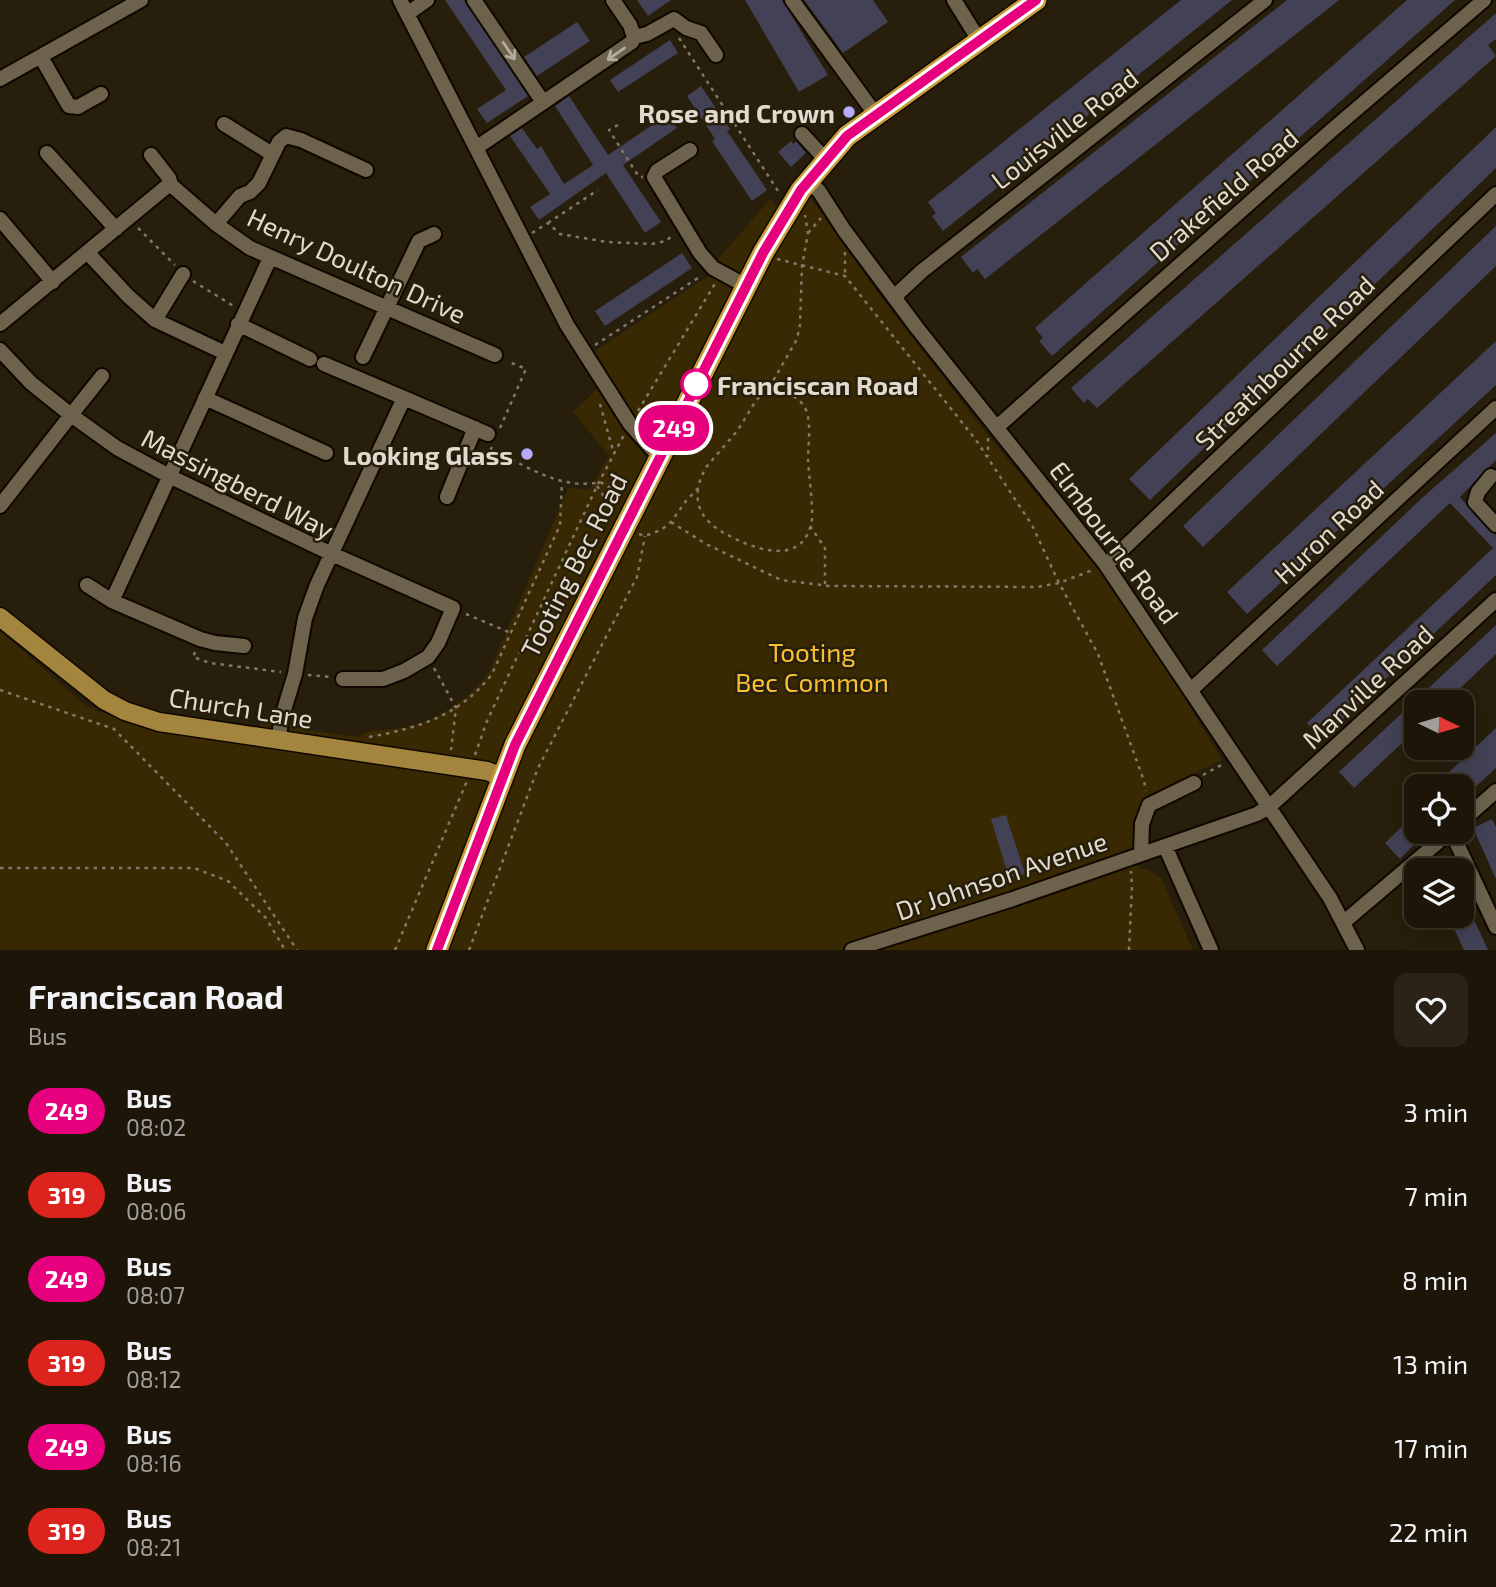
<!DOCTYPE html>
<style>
body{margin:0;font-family:"Exo 2",sans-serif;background:#2a2316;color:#f1f3f6;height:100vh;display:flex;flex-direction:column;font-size:26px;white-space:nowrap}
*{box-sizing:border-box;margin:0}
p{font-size:23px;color:#a09f9c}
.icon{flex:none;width:38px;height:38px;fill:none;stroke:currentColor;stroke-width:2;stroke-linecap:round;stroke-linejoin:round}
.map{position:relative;height:950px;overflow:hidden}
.side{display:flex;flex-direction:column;background:#1d1608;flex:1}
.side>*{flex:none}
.badge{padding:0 14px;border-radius:23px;font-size:24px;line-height:46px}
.needle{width:46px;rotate:95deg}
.fabs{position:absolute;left:1404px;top:690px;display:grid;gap:14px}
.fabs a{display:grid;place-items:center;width:70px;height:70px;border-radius:14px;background:#1d1608;box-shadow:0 4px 18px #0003,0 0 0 2px #3b3529;font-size:35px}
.map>.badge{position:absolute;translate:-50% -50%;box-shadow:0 0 0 4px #fff}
.round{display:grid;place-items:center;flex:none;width:74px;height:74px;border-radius:14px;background:#2a2316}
.summary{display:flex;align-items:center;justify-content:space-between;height:119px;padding:0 28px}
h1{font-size:33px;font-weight:700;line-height:52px}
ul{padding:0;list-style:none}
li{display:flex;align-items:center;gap:21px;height:84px;padding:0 28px}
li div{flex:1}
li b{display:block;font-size:26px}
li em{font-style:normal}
li .badge{min-width:77px;font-weight:700;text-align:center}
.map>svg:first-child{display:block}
.green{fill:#392902}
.building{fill:#434156}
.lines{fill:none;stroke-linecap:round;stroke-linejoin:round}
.minor-casing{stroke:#100800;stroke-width:18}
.major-casing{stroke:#100800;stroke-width:21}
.highway-casing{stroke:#100800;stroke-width:24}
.path{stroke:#807969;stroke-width:2.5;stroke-dasharray:3.5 5;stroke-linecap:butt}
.minor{stroke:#6d634d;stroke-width:14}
.major{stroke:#a3853d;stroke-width:18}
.highway{stroke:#c79c33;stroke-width:21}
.oneway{stroke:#b3ab9b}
.line-casing{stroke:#fff;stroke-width:16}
.line{stroke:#e6007e;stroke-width:10}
.poi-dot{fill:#b5acf9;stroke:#271e0b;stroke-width:2.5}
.stop-dot{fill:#fff;stroke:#e6007e;stroke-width:3.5}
.labels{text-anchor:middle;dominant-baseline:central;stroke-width:5;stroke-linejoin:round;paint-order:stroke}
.poi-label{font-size:26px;font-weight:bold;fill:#e1dbcf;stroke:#271e0b;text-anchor:end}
.street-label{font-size:26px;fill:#e1dbcf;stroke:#271e0b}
.stop-label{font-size:26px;font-weight:bold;fill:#e1dbcf;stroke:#271e0b;text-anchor:start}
.park-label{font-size:26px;fill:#f7c031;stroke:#271e0b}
</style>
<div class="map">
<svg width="1496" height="950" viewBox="0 0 1496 950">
<rect width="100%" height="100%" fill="#271e0b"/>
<path class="green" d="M808,194L881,297L987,434L1099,570L1180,690L1222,760L1144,797L1136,834L1139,868L1149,870L1161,878L1193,950H0V631L85,705C136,731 198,734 253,742L264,716L298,722L300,728L304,730L359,737C371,727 392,731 407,727C440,719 469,699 489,673L568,488L589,490L609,456L573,412L609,377L595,351L708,276L714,264L770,199L793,223Z"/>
<path class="building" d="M445,0H464L528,96L487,123L477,109L506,90Z
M637,0H671L648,16Z
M745,0H782L828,75L799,92Z
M804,0H873L888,22L843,53Z
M1181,0H1232L943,231L932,216L936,213L928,202Z
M1287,0H1339L985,279L977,269L973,273L961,257Z
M1407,0H1455L1052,356L1039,341L1043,338L1035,328Z
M1496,13V39L1488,45L1496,56L1097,408L1088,399L1084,403L1071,388Z
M577,22L590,41L537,76L524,57Z
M670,40L678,53L618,92L610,80Z
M701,86L730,129L727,131L767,190L752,201L712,141L715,139L687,96Z
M569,96L608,155L658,121L655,117L665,110L677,128L623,165L661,222L645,233L606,173L539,220L530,207L550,194L510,136L522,128L537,149L541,146L564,184L593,165L555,106Z
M1496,127V168L1150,500L1129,479Z
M791,141L793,144L796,141L806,153L791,167L778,152Z
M1496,226V266L1203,547L1183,526Z
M682,253L692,268L605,326L595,311Z
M1496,341V385L1247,614L1227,592Z
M1496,433V460L1460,497L1489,531L1496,535V575L1322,739L1307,723L1493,548L1450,503L1277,666L1262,650L1422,498Z
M1496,625V654L1446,702H1416V730L1354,788L1339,772Z
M1496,728V768L1461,800V786H1445L1451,780L1446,775Z
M1416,813V831H1428L1400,859L1385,843Z
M1006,815L1025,874L1009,878L991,819Z
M1492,819L1496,827V879L1473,828Z
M1445,855L1451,870H1420L1429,862Z
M1461,893L1482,937L1488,950H1464L1462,946L1448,915H1461Z"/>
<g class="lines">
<defs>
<path id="minor" d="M400,0L567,325L630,424L652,449L661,454
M474,0L543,102
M792,0L876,115
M954,0L979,40
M407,14L427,0
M634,37L647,34L674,19L686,28L701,33L716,55
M41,57L69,106L78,107L101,94
M0,79L141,0
M224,124L272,154
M802,134L826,160
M476,148L632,42L634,37L630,25L613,0
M690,150L657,171L654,177L700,253L713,268L746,286
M47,153L116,229
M151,155L169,178L171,185L216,224L250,248L495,355
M808,181L819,191L844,230L917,328L1106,565L1330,898L1357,950
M0,219L53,282
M216,224L240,196L250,192L259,183L279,142L286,136L301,140L366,170
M87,252L128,296L155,320L225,353
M894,297L922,271L1265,0
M155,320L183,274
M0,324L166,187L171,185
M238,324L310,359
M0,350L31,383L71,415L0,506
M363,357L419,241L434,234
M102,376L71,415L117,448L169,476L332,554L453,608L438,643L428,657L404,671L383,679H343
M205,398L326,453
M404,398L488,434
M997,427L1332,130L1484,0
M1491,476L1478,492L1475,502L1496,525
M447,497L475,428
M1106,565L1496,194
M87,585L112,601
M244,646L215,643L200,639L112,601L270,258
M1192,689L1496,408
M279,739L281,720L295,674L305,618L317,585L404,398L324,364
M1461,822L1496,791
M1141,854L1142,824L1149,805L1194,783
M1344,922L1451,831L1496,927
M852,950L1013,899L1165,846
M1211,950L1165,846L1257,814L1270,806L1496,600"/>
<path id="major" d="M0,617L104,700L125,711L159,722L487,771L503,777"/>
<path id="highway" d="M437,950L515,745L763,253L801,190L847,136L1036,0"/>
</defs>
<use href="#minor" class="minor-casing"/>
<use href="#major" class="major-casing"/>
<use href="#highway" class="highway-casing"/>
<path class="path" d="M679,38L780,194
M618,125L609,130L639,177H643
M548,223L598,190
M138,228L175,265
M532,233L548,223L560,234L607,242L652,244L666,241L673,235
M808,233L821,218
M845,252V276
M777,259L845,276L976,440L1032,525L1059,583L1098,654L1144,781L1146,791
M193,281L235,307
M595,345L701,276
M600,404L614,454
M638,411L716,282
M500,428L526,369L507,361
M988,438V456
M492,447L491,449C525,465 561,491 600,482L621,494
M597,486L607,501L612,514
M698,489C695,510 707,524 726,534C755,550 805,568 812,519C813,505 809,476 808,460C808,446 812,420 805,408C797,393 778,389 763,395
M671,522L706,544L781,580L829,586L1037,587L1059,583L1093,570
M810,526L825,548V585
M639,534L645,536L661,530L671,522L686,501L698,488L701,477L707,466L738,430L755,402L773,381L797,339L800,325L802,266L808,233L805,215
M466,614L511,633
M195,652L193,657L210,663L281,672
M434,668L456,708L451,750
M308,675L330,677
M0,690L114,729L226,843L297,950
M369,737C418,728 460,716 492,674L560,525L562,482
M475,755L487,721L597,486L624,435
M1203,775L1225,763
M0,868H194L228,881L266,918L285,950
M395,950L467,781
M469,950L538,768L637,577L645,536
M1129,950L1132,886L1131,871"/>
<use href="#minor" class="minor"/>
<use href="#major" class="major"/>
<use href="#highway" class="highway"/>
</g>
<defs><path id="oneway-shaft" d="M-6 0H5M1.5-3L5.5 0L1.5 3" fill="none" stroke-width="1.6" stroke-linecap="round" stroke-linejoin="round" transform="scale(1.75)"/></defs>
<g class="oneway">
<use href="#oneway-shaft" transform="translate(509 51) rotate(56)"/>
<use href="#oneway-shaft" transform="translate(616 54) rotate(145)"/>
</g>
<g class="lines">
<defs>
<path id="line" d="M437,950L515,745L763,253L801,190L847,136L1036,0"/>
</defs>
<use href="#line" class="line-casing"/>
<use href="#line" class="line"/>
</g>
<g class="poi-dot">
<circle cx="849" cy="112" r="7"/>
<circle cx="527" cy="454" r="7"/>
</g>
<circle class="stop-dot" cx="696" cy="384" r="14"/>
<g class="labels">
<g class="poi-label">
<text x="835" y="112">Rose and Crown</text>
<text x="513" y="454">Looking Glass</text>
</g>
<g class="street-label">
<text transform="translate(1064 128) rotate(-38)">Louisville Road</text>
<text transform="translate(1223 194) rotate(-41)">Drakefield Road</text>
<text transform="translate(357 265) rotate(25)">Henry Doulton Drive</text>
<text transform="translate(1284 362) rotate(-44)">Streathbourne Road</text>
<text transform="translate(238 483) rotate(27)">Massingberd Way</text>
<text transform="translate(1328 531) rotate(-43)">Huron Road</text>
<text transform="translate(1115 542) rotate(53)">Elmbourne Road</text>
<text transform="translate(573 565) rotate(-63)">Tooting Bec Road</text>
<text transform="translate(1367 686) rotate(-43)">Manville Road</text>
<text transform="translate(241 707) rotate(9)">Church Lane</text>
<text transform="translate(1001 875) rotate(-19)">Dr Johnson Avenue</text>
</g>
<g class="stop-label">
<text x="717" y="384">Franciscan Road</text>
</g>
<g class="park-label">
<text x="812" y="651">Tooting<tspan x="812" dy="30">Bec Common</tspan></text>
</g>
</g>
</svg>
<div class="fabs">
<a><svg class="needle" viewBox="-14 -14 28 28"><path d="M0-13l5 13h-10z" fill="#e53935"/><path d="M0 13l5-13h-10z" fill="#a09f9c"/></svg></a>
<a><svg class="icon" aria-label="locate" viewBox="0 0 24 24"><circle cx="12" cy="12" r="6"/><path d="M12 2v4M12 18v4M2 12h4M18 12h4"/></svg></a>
<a><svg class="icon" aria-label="layers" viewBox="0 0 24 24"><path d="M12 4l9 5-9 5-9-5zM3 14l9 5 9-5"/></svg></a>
</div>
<b class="badge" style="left:674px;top:428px;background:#e6007e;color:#fff">249</b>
</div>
<section class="side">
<div class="summary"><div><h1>Franciscan Road</h1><p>Bus</p></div><a class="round"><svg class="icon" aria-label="heart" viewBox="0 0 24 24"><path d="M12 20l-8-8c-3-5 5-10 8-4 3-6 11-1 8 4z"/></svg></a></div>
<ul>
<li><span class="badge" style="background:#e6007e;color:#fff">249</span><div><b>Bus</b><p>08:02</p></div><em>3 min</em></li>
<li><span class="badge" style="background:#dc241f;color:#fff">319</span><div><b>Bus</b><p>08:06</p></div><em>7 min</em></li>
<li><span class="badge" style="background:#e6007e;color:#fff">249</span><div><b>Bus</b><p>08:07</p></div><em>8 min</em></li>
<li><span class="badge" style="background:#dc241f;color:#fff">319</span><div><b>Bus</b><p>08:12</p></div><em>13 min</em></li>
<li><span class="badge" style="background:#e6007e;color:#fff">249</span><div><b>Bus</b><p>08:16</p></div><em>17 min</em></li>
<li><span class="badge" style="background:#dc241f;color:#fff">319</span><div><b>Bus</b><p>08:21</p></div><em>22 min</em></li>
</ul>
</section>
